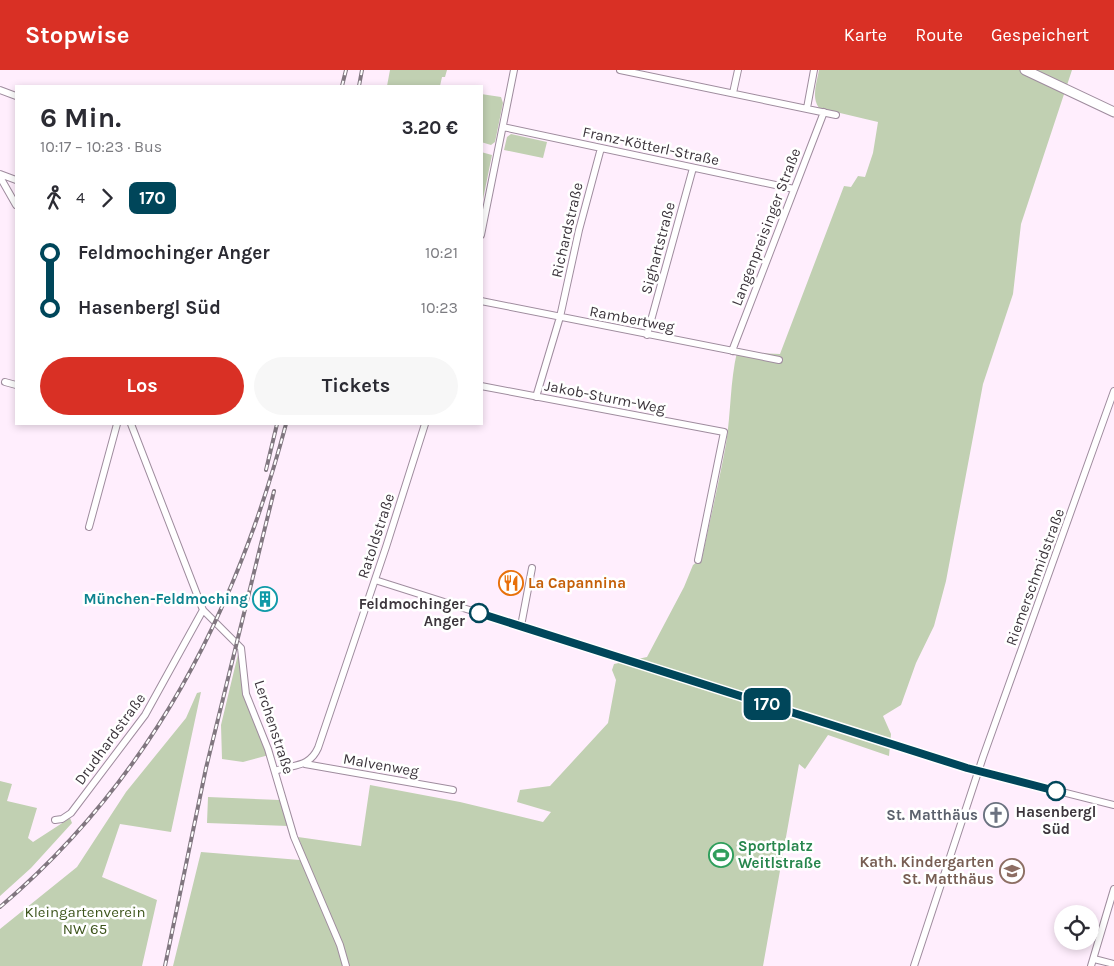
<!DOCTYPE html>
<html lang="de">
<meta charset="utf-8">
<style>
body{margin:0;font-family:Karla,sans-serif;background:#f7f7f7;color:#2b2b33;height:100vh;display:flex;flex-direction:column;font-size:19px;white-space:nowrap}
*{box-sizing:border-box;margin:0}
p{font-size:16px;color:#7c7c81}
.icon{flex:none;width:28px;height:28px;fill:none;stroke:currentColor;stroke-width:2;stroke-linecap:round;stroke-linejoin:round}
.map{position:relative;flex:1;overflow:hidden}
.sheet{position:absolute;left:15px;top:15px;width:468px;height:340px;display:flex;flex-direction:column;background:#fff;border-radius:0px;box-shadow:0 2px 8px #0003}
.sheet>*{flex:none}
.badge{padding:0 10px;border-radius:8px;font-size:18px;line-height:32px}
.tools{position:absolute;left:1054px;top:835px;display:grid;gap:10px}
.tools a{display:grid;place-items:center;width:45px;height:45px;border-radius:50%;background:#fff;box-shadow:0 2px 8px #0003;font-size:25px}
.map>.badge{position:absolute;translate:-50% -50%;box-shadow:0 0 0 2px #fff}
.legs{display:flex;align-items:center;gap:8px;height:55px;padding:0 25px;font-size:16px}
.legs p{margin-inline-start:auto}
.head{display:flex;align-items:center;justify-content:space-between;height:85px;padding:0 25px}
h1{font-size:28px;font-weight:700;line-height:38px}
.primary-button{display:flex;gap:10px;margin-top:auto;padding:10px 25px}
.primary-button a{flex:1;height:58px;border-radius:30px;background:#d93025;color:#fff;font-size:20px;font-weight:700;line-height:58px;text-align:center}
.primary-button a+a{background:#f7f7f7;color:#2b2b33}
ul{padding:0 25px;list-style:none}
li{display:flex;align-items:center;gap:18px;height:55px;font-size:19px}
li i{display:grid;place-items:center;width:8px;height:100%;margin:0 6px;background:currentColor}
li i::after{content:'';width:12px;height:12px;margin:-6px;border:4px solid;border-radius:50%;background:#fff}
li p{margin-inline-start:auto}
li:first-child i{background:linear-gradient(#0000 50%,currentColor 0)}
li:last-child i{background:linear-gradient(currentColor 50%,#0000 0)}
header{display:flex;align-items:center;gap:30px;box-sizing:border-box;height:70px;padding:0 25px;background:#d93025;color:#fff}
header strong{font-size:24px}
nav{display:flex;gap:28px;margin-inline-start:auto;font-size:18px}
.map>svg:first-child{display:block}
.green{fill:#c1d0b2}
.lines{fill:none;stroke-linecap:round;stroke-linejoin:round}
.street-casing{stroke:#9f8c9e;stroke-width:8}
.secondary-casing{stroke:#9f8c9e;stroke-width:11}
.street{stroke:#fff;stroke-width:6}
.secondary{stroke:#fff;stroke-width:9}
.rail-casing{stroke:#817780;stroke-width:4}
.rail{stroke:#fff;stroke-width:2;stroke-dasharray:5.5;stroke-linecap:butt}
.line-1-casing{stroke:#fff;stroke-width:11}
.line-1{stroke:#00465a;stroke-width:8}
.stop-1-dot{fill:#fff;stroke:#00465a;stroke-width:2.5}
.labels{text-anchor:middle;dominant-baseline:central;stroke-width:5;stroke-linejoin:round;paint-order:stroke}
.street-label{font-size:15px;fill:#3c353c;stroke:#fff}
.food-label{font-size:15px;font-weight:bold;fill:#c56008;stroke:#fff;text-anchor:start}
.culture-label{font-size:15px;font-weight:bold;fill:#0d838f;stroke:#fff;text-anchor:end}
.stop-label{font-size:15px;font-weight:bold;fill:#3c353c;stroke:#fff;text-anchor:end}
.worship-label{font-size:15px;font-weight:bold;fill:#5b616d;stroke:#fff;text-anchor:end}
.leisure-label{font-size:15px;font-weight:bold;fill:#27864d;stroke:#fff;text-anchor:start}
.education-label{font-size:15px;font-weight:bold;fill:#785e54;stroke:#fff;text-anchor:end}
.park-label{font-size:15px;fill:#3e551d;stroke:#fff}
</style>
<header>
<strong>Stopwise</strong>
<nav><a>Karte</a><a>Route</a><a>Gespeichert</a></nav>
</header>
<div class="map">
<svg width="1114" height="896" viewBox="0 0 1114 896">
<rect width="100%" height="100%" fill="#ffeefd"/>
<path class="green" d="M390,0H447L445,7H442L440,16H387Z
M819,0H1072L1021,154L1013,224L983,314L946,511L934,556L916,593L901,635L883,646L891,664L889,686L828,665L805,699L799,694L763,896H173L201,782L300,790L301,774L298,767L361,776L370,715L460,732L543,752L551,742L517,732L520,720L550,716L608,653L616,610L612,600L614,594L647,587L684,517L693,495L702,488C710,450 719,412 726,374C731,343 730,312 737,282L780,284L844,116L851,117L858,106L865,107L873,83L878,52L819,38C811,27 817,12 819,0Z
M481,24L501,27L503,33L495,72L491,75L481,72Z
M511,64L547,72L543,88L504,80L507,67Z
M481,82L492,85L481,139Z
M239,580L245,621L269,685L243,692L222,689L221,655Z
M201,622L171,762L120,754L102,807L157,830L142,896H0V859L77,797L126,722L186,648L197,623Z
M0,711L12,714L7,731L37,738L28,768L33,772L70,748L72,753L31,798L0,826Z
M208,727L280,730L288,756L207,753Z"/>
<g class="lines">
<defs>
<path id="street" d="M620,0L836,45
M0,20L16,26
M733,23L738,0
M807,38L814,0
M503,57L794,119
M0,104L16,110
M0,107L16,135
M481,165L514,0
M481,231L779,290
M647,265L693,98
M732,281L824,42
M5,312L16,315
M481,316L724,362L698,490
M536,327L560,247L579,160L601,78
M131,354L203,540L241,578L246,624L268,679L294,767L340,875L346,896
M89,457L117,354
M375,510L967,698L1114,735
M521,556L532,498
M305,694L453,720
M275,701C293,694 309,698 318,678L386,477L425,354
M55,750L62,749L71,743L145,645L203,540
M1094,889L1114,894
M914,896L983,687L1114,321
M1091,896L1114,819"/>
<path id="secondary" d="M1025,0L1114,42"/>
</defs>
<use href="#street" class="street-casing"/>
<use href="#secondary" class="secondary-casing"/>
<use href="#street" class="street"/>
<use href="#secondary" class="secondary"/>
<defs>
<path id="rail" d="M342,16L346,0
M359,16L362,0
M266,400L277,354
M0,837C151,709 236,542 286,354
M165,896L206,698L274,421"/>
</defs>
<use href="#rail" class="rail-casing"/>
<use href="#rail" class="rail"/>
</g>
<g class="lines">
<defs>
<path id="line-1" d="M479,543L967,698L1056,721"/>
</defs>
<use href="#line-1" class="line-1-casing"/>
<use href="#line-1" class="line-1"/>
</g>
<defs>
<symbol id="restaurant-ring" viewBox="-11 -11 22 22"><circle r="9.5" fill="#fff" stroke="#e8710a" stroke-width="1.5"/><path d="M-5-6h1v4h1v-4h1v4h1v-4h1v5L-1.5 .5V6h-2V.5L-5-1ZM5-6V6H3V1.5H1.5Q1.5-4 5-6Z" fill="#e8710a"/></symbol>
<symbol id="building-ring" viewBox="-11 -11 22 22"><circle r="9.5" fill="#fff" stroke="#0f9aa8" stroke-width="1.5"/><path d="M-4-6H4V6H1V3H-1V6H-4ZM-2.5-4.3h1.7v1.8h-1.7ZM.8-4.3h1.7v1.8H.8ZM-2.5-1h1.7V.8h-1.7ZM.8-1h1.7V.8H.8Z" fill="#0f9aa8"/></symbol>
<symbol id="church-ring" viewBox="-11 -11 22 22"><circle r="9.5" fill="#fff" stroke="#6b7280" stroke-width="1.5"/><path d="M-1.2-6h2.4v3.5h3.3v2.4h-3.3V6h-2.4V-.1h-3.3v-2.4h3.3Z" fill="#6b7280"/></symbol>
<symbol id="stadium-ring" viewBox="-11 -11 22 22"><circle r="9.5" fill="#fff" stroke="#2e9e5b" stroke-width="1.5"/><path d="M0-5a6.5 5 0 1 0 0 10a6.5 5 0 1 0 0-10ZM-3.5-1.8h7v3.6h-7Z" fill="#2e9e5b"/></symbol>
<symbol id="school-ring" viewBox="-11 -11 22 22"><circle r="9.5" fill="#fff" stroke="#8d6e63" stroke-width="1.5"/><path d="M0-5L7-2L0 1L-7-2ZM-4 1L0 2.5L4 1V4Q0 6-4 4Z" fill="#8d6e63"/></symbol>
</defs>
<g fill-rule="evenodd">
<use href="#restaurant-ring" x="497" y="499" width="28" height="28"/>
<use href="#building-ring" x="251" y="515" width="28" height="28"/>
<use href="#church-ring" x="982" y="731" width="28" height="28"/>
<use href="#stadium-ring" x="707" y="771" width="28" height="28"/>
<use href="#school-ring" x="998" y="787" width="28" height="28"/>
</g>
<g class="stop-1-dot">
<circle cx="479" cy="543" r="9"/>
<circle cx="1056" cy="721" r="9"/>
</g>
<g class="labels">
<g class="street-label">
<text transform="translate(651 76) rotate(12)">Franz-Kötterl-Straße</text>
<text transform="translate(766 157) rotate(-69)">Langenpreisinger Straße</text>
<text transform="translate(567 160) rotate(-77)">Richardstraße</text>
<text transform="translate(658 178) rotate(-75)">Sighartstraße</text>
<text transform="translate(632 249) rotate(11)">Rambertweg</text>
<text transform="translate(605 327) rotate(11)">Jakob-Sturm-Weg</text>
<text transform="translate(376 466) rotate(-72)">Ratoldstraße</text>
<text transform="translate(1035 507) rotate(-70)">Riemerschmidstraße</text>
<text transform="translate(274 657) rotate(72)">Lerchenstraße</text>
<text transform="translate(110 669) rotate(-54)">Drudhardstraße</text>
<text transform="translate(381 695) rotate(10)">Malvenweg</text>
</g>
<g class="food-label">
<text x="528" y="513">La Capannina</text>
</g>
<g class="culture-label">
<text x="248" y="529">München-Feldmoching</text>
</g>
<g class="stop-label">
<text x="465" y="534">Feldmochinger<tspan x="465" dy="17">Anger</tspan></text>
<text x="1056" y="742" text-anchor="middle">Hasenbergl<tspan x="1056" dy="17">Süd</tspan></text>
</g>
<g class="worship-label">
<text x="978" y="745">St. Matthäus</text>
</g>
<g class="leisure-label">
<text x="738" y="776">Sportplatz<tspan x="738" dy="17">Weitlstraße</tspan></text>
</g>
<g class="education-label">
<text x="994" y="792">Kath. Kindergarten<tspan x="994" dy="17">St. Matthäus</tspan></text>
</g>
<g class="park-label">
<text x="85" y="842">Kleingartenverein<tspan x="85" dy="17">NW 65</tspan></text>
</g>
</g>
</svg>
<div class="tools">
<a><svg class="icon" aria-label="locate" viewBox="0 0 24 24"><circle cx="12" cy="12" r="6"/><path d="M12 2v4M12 18v4M2 12h4M18 12h4"/></svg></a>
</div>
<b class="badge" style="left:767px;top:634px;background:#00465a;color:#fff">170</b>
<section class="sheet">
<div class="head"><div><h1>6 Min.</h1><p>10:17 – 10:23 · Bus</p></div><b>3.20 €</b></div>
<div class="legs"><svg class="icon" aria-label="walk" viewBox="0 0 24 24"><circle cx="13" cy="4" r="2"/><path d="M13 8l-2 6 4 7M11 14l-3 7M7 12l3-4h3l4 4"/></svg>4<svg class="icon" aria-label="forward" viewBox="0 0 24 24"><path d="M9 5l7 7-7 7"/></svg><b class="badge" style="background:#00465a;color:#fff">170</b></div>
<ul>
<li><i style="color:#00465a"></i><b>Feldmochinger Anger</b><p>10:21</p></li>
<li><i style="color:#00465a"></i><b>Hasenbergl Süd</b><p>10:23</p></li>
</ul>
<div class="primary-button"><a>Los</a><a>Tickets</a></div>
</section>
</div>
